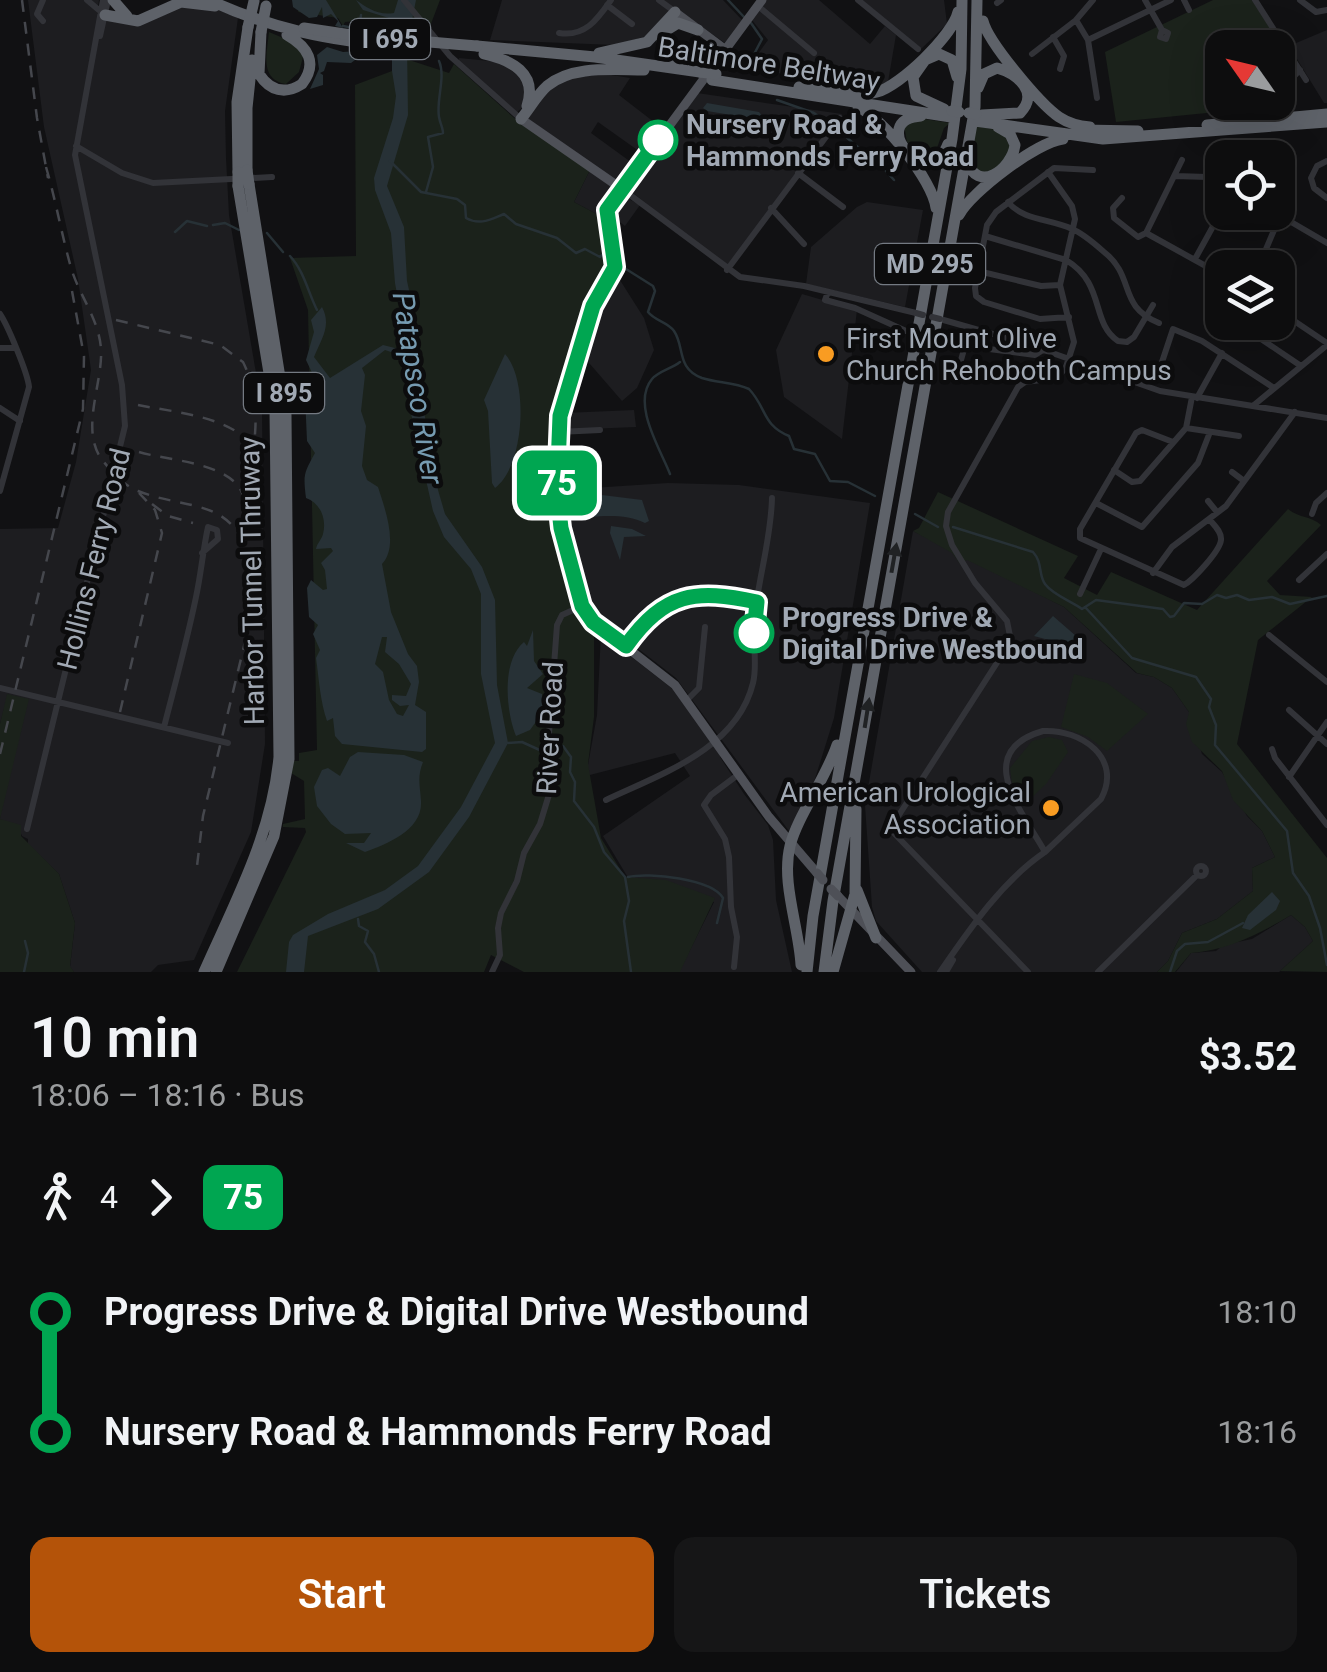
<!DOCTYPE html>
<meta charset="utf-8">
<style>
body{margin:0;font-family:Roboto,sans-serif;background:#161617;color:#f1f3f6;height:100vh;display:flex;flex-direction:column;font-size:38px;white-space:nowrap}
*{box-sizing:border-box;margin:0}
p{font-size:32px;color:#9a9c9e}
.icon{flex:none;width:55px;height:55px;fill:none;stroke:currentColor;stroke-width:2;stroke-linecap:round;stroke-linejoin:round}
.map{position:relative;height:972px;overflow:hidden}
.sheet{display:flex;flex-direction:column;background:#0d0d0e;flex:1}
.sheet>*{flex:none}
.badge{padding:0 20px;border-radius:15px;font-size:35px;line-height:65px}
.needle{width:65px;rotate:304deg}
.controls{position:absolute;left:1205px;top:30px;display:grid;gap:20px}
.controls a{display:grid;place-items:center;width:90px;height:90px;border-radius:20px;background:#0d0d0e;box-shadow:0 10px 40px #0002,0 0 0 2px #2d2d2e;font-size:50px}
.map>.badge{position:absolute;translate:-50% -50%;box-shadow:0 0 0 5px #fff}
.legs{display:flex;align-items:center;gap:15px;height:110px;padding:0 30px;font-size:32px}
.legs p{margin-inline-start:auto}
.summary{display:flex;align-items:center;justify-content:space-between;height:170px;padding:0 30px}
h1{font-size:55px;font-weight:600;line-height:75px}
.primary-button{display:flex;gap:20px;margin-top:auto;padding:20px 30px}
.primary-button a{flex:1;height:115px;border-radius:20px;background:#b45309;color:#fff;font-size:40px;font-weight:600;line-height:115px;text-align:center}
.primary-button a+a{background:#161617;color:#f1f3f6}
ul{padding:0 30px;list-style:none}
li{display:flex;align-items:center;gap:35px;height:120px;font-size:38px}
li i{display:grid;place-items:center;width:15px;height:100%;margin:0 12px;background:currentColor}
li i::after{content:'';width:25px;height:25px;margin:-12px;border:8px solid;border-radius:50%;background:#0d0d0e}
li p{margin-inline-start:auto}
li:first-child i{background:linear-gradient(#0000 50%,currentColor 0)}
li:last-child i{background:linear-gradient(currentColor 50%,#0000 0)}
.map>svg:first-child{display:block}
.built{fill:#1d1d20}
.green{fill:#1b221b}
.water{fill:#273136;fill-rule:evenodd}
.lines{fill:none;stroke-linecap:round;stroke-linejoin:round}
.stream{stroke:#273136;stroke-width:2.5}
.minor{stroke:#323338;stroke-width:6}
.major{stroke:#4e5057;stroke-width:9}
.highway{stroke:#5e6269;stroke-width:11}
.rail{stroke:#45474d;stroke-width:2.5;stroke-dasharray:12 10;stroke-linecap:butt}
.minor-bridge{stroke:#323338;stroke-width:6}
.major-bridge{stroke:#4e5057;stroke-width:9}
.highway-bridge{stroke:#5e6269;stroke-width:11}
.oneway{fill:#202224}
.line-1-casing{stroke:#fff;stroke-width:22}
.line-1{stroke:#00a651;stroke-width:15}
.stop-1-dot{fill:#fff;stroke:#00a651;stroke-width:5}
.poi-dot{fill:#f99c22;stroke:#0c0c0d;stroke-width:4}
.labels{text-anchor:middle;dominant-baseline:central;stroke-width:9;stroke-linejoin:round;paint-order:stroke}
.shield{fill:#0c0c0d;stroke:#747a82;stroke-width:2.5}
.shield-label{font-size:25px;font-weight:bold;fill:#a1a9b4}
.street-label{font-size:28px;fill:#a1a9b4;stroke:#0c0c0d}
.stop-label{font-size:28px;font-weight:bold;fill:#a1a9b4;stroke:#0c0c0d;text-anchor:start}
.poi-label{font-size:28px;fill:#a1a9b4;stroke:#0c0c0d;text-anchor:start}
.water-label{font-size:30px;font-style:italic;fill:#769bb1;stroke:#0c0c0d}
</style>
<div class="map">
<svg width="1327" height="972" viewBox="0 0 1327 972">
<rect width="100%" height="100%" fill="#111113"/>
<path class="built" d="M28,0H99L97,14L134,23L165,8L207,5L238,18L225,111L226,158L229,215L262,408L265,744L251,832L194,960L158,965L151,972H74L70,967L75,923L59,874L28,844V839L22,836L19,829L0,819L8,695L0,724V529L58,528L76,462L91,370L78,279L44,127Z
M502,0H723L743,21L725,43L673,7L647,36L615,45L490,40Z
M766,0H819L870,44L885,26L896,35L888,82L871,88L843,86L773,72L755,58L768,40L751,19Z
M861,0H944L947,24L921,49Z
M1327,30V103H1324L1289,46Z
M459,58L500,62L524,80L526,101L521,109L517,112L459,63Z
M606,74L630,78L619,95L663,129L643,154L598,122L591,133L635,165L622,182H618L528,119L542,94L566,78Z
M697,93L842,114L727,267L629,190L628,186Z
M590,170L614,188L604,209V218L574,202Z
M621,195L640,205L625,226L609,214Z
M867,202L923,210L905,307L806,284L811,247L857,207Z
M618,277L644,318L654,350L637,388L622,401L583,356L600,302Z
M802,294L857,310L842,439L784,397L776,350Z
M634,410L636,427L563,430L564,413Z
M668,483L739,485L870,503L834,718L814,782L789,831L676,678L606,624L592,609L583,592L561,490Z
M913,531L1064,607L1136,673L1154,677L1172,688L1189,712L1202,754L1222,772L1247,816L1262,831L1275,857L1252,868L1253,891L1217,919L1182,933L1168,961L1157,972H922L876,921L872,907L865,805Z
M601,633L674,690L722,754L720,757L744,794L768,825L773,840L776,900L792,972H679L714,902L630,881L603,836L690,776L675,753L586,776L597,715Z
M1291,915L1305,927L1313,941L1279,972H1176L1191,953L1216,951L1223,945L1252,939Z"/>
<path class="green" d="M300,0H440L429,29L356,21L345,22L343,26L338,18L298,12Z
M1213,0H1252L1286,53L1278,62V48H1222V102L1265,103L1267,107L1116,122L1105,52Z
M269,32L295,43L303,57L299,72L286,84C259,79 267,53 269,32Z
M406,59L449,73L454,64L513,117L590,170L574,202L604,218L614,256L562,402L559,529L560,561L568,596L579,621L594,635V717L588,764L601,838L625,877L666,880L715,898L680,972H524L491,955L484,972H237L306,832L305,828L283,827V824L305,819L304,781L291,773L292,761H299V753L317,750L308,310L290,258L356,256L355,85L392,71Z
M918,118L950,123L944,128L936,151L930,154L917,150L907,142L904,125Z
M975,126L1003,131L1012,152L989,176L971,168Z
M938,492L1078,556L1064,578L1097,595L1111,572L1197,610L1288,509C1299,518 1311,516 1321,525L1267,581L1280,595L1312,597L1258,640L1237,744L1327,858V972L1280,971L1313,941L1305,927L1291,915C1259,934 1228,950 1191,953L1175,972H1157L1168,961L1182,933L1217,919L1253,891L1252,868L1275,857L1262,831L1233,800L1222,771L1192,742L1186,724L1189,712L1172,688L1154,677L1137,673L1064,607L967,560L960,564L952,553L913,531L919,528Z
M1074,674L1107,683L1148,714L1107,751L1088,737L1061,727Z
M7,694L29,699L0,819L21,825V836L59,874L75,923L70,966L74,972H0V724Z
M1049,737L1062,740L1068,752L1046,784L1024,805L1013,790L1010,768L1032,741Z"/>
<path class="water" d="M292,0H326L343,28L335,26L338,21L331,14L323,18L322,7L317,17L309,18L293,7Z
M356,0C366,7 378,16 394,13L398,0H416L407,45L408,115L387,186L404,227L407,281L415,317L414,355L438,490L445,514L482,567L495,600L497,685L508,743L469,817L429,872L378,909L308,936L304,972H286L289,942L293,935L328,914L385,890L418,866L461,807L495,743L481,674V594L471,569L444,537L433,511L410,409L403,356L385,350L362,368L365,375L361,411L366,426L362,466L367,480L378,487C385,509 399,546 382,564L391,612L408,654L417,666L419,682L415,705L426,712V749L422,752L342,744L335,736L333,718L327,721C320,701 319,679 316,658L320,650L313,634L318,625L309,617L307,588L311,580L323,590L327,589L325,570L321,563L333,551L331,548L316,549C317,543 322,539 323,534C327,518 320,503 306,498C303,474 304,473 315,453L307,441L305,396L315,379L306,360L314,332L311,320L322,307C332,326 321,339 314,357L330,378L383,345L403,350V327L395,283L391,233L375,190L374,178L393,118L396,96L392,71V19L363,10ZM382,637H387L385,652L399,664L411,684L406,696L392,695V700L400,706L409,705L403,716L397,714L389,700L383,672L375,664Z
M327,47L343,52L357,51L355,60L351,63L327,62L324,71L320,73L323,75V85L310,89L319,69L317,55Z
M707,103L759,112L763,117L761,120L707,111L703,108Z
M505,354C529,380 525,466 495,488L492,483L488,411L484,400Z
M602,495L642,500L649,521L645,523C630,515 608,515 591,517L587,508L593,498Z
M611,526L632,529L646,536L624,537L620,560L610,533Z
M1053,616L1084,643L1082,649L1034,636Z
M533,630L534,661L543,674L527,688L542,694L543,712L530,730L516,736C506,711 501,661 524,642L527,646Z
M358,752L404,755L423,762C417,777 420,785 421,801C423,830 387,844 365,852L346,843H364L371,833L345,834L331,824L317,806L314,787L322,770L328,768L340,776L350,757Z
M1272,892L1280,901L1276,910L1250,930L1242,928L1248,915Z"/>
<g class="lines">
<path class="stream" d="M728,0L744,17
M751,23L762,39L752,58L765,72
M343,26L359,29L361,15
M777,100L814,113L830,125
M838,130L881,167
M390,161L421,192L457,199L465,205L466,218C480,226 491,219 504,214L516,224L557,238L576,253L585,249L600,257L604,253L612,260
M886,171L894,180
M426,192L433,167L428,137L443,133C443,128 440,123 439,117C436,100 446,77 439,61
M213,225L225,223L239,230
M175,232L187,221L207,226
M267,233L283,252
M290,256C304,271 308,292 317,310
M618,264L653,286L655,291L648,312C655,321 668,322 674,331C685,347 676,368 702,378C717,383 734,382 749,389C767,408 762,425 789,436L794,449L815,454L830,481L848,482L875,496
M670,474C661,450 631,404 652,379C659,371 671,369 680,362
M915,514L938,527
M953,527L1033,552C1043,563 1038,574 1045,584C1053,595 1071,601 1082,609L1096,600L1163,609L1170,617L1174,616L1184,603L1202,604L1217,595L1226,598L1237,595L1249,600L1272,597L1290,604L1327,596
M1085,607L1132,658L1196,677L1211,699L1209,707L1216,725L1215,745L1287,831L1293,873L1309,896L1320,928L1327,965
M508,743L522,742L544,752
M550,750L563,746L571,757L570,772L575,782L574,801L594,827L604,852L625,877L629,901L624,921L631,972
M628,877C649,872 712,879 723,898L717,923
M358,919L359,926L368,931L365,942L374,954L379,972
M24,972L28,953L25,941
M1170,972L1177,951L1185,944L1208,942L1243,923"/>
<path class="minor" d="M87,0L100,11
M404,0L450,56L521,119
M659,0L674,11
M858,0L918,49
M1145,0L1162,30L1160,37L1166,39L1168,33L1162,30
M1184,0L1189,10
M1255,0L1306,80
M1300,0L1316,12L1327,10
M997,3L1001,0
M607,5L632,24
M758,6L814,53
M1076,20L1088,40L1097,98
M43,21L37,14L43,0
M559,33C585,37 597,20 611,0
M100,36L108,0
M1053,37L1064,56L1060,69
M1088,40L1171,0
M1032,54L1076,20L1093,0
M1278,93L1300,70
M76,146L122,173L153,183L272,177
M1327,161L1317,166L1311,178L1314,188L1327,198
M798,173L843,207
M1175,176L1208,177L1222,184
M622,189L740,277L804,286L916,313
M1122,198L1113,208L1114,218L1138,237L1146,233
M1008,202C1023,221 1052,219 1072,229C1084,234 1095,244 1104,252C1136,277 1117,306 1159,323
M771,208L804,244
M1274,212L1327,243
M1146,233L1222,275
M1146,233L1182,160
M985,236L1066,260C1106,284 1090,322 1118,341L1127,342L1134,337L1153,305
M1195,259L1222,210
M1258,268L1280,216
M727,270L840,118
M978,271L1041,286L1060,285
M828,292L825,300L855,308L906,331
M1278,310L1327,343
M0,314C8,326 28,374 29,387L0,491
M1069,317L1040,319L984,302L976,296L975,288L987,225L996,212L1054,168L1093,170
M940,319L1021,342L1160,391L1327,418
M1239,324L1301,366
M943,343L1035,355L1043,350
M0,348H14
M1161,365L1173,329L1202,341L1274,388
M959,367L965,346
M1197,398L1222,353
M1254,405L1327,345
M0,408L20,421
M1186,428L1239,436
M558,432L600,430
M1173,442L1142,430L1136,433L1080,529V538L1184,585C1193,580 1220,551 1221,540C1222,532 1214,525 1209,519
M1114,470L1132,482L1140,481L1186,428L1192,397
M1232,472L1244,481
M1208,501L1217,512
M1096,503L1142,527L1198,463L1210,432
M1312,514L1316,503L1327,493
M1153,573L1172,547L1226,506L1295,412
M1299,580L1327,554
M1080,594L1101,549
M1269,635L1327,682
M626,646C665,592 694,589 757,602
M0,688L228,743
M687,700L699,688L705,627
M1289,710L1327,744
M164,727C175,684 187,641 196,597C201,574 203,550 208,527L217,530L218,539L202,553
M1043,731C1081,729 1123,758 1101,799L1045,852C1024,814 970,752 1043,731Z
M1272,749L1275,758L1327,825
M1289,777L1327,722
M606,800C661,774 737,749 753,683C758,663 752,641 754,621C758,579 771,540 772,498
M27,829L125,426L122,385L75,155L103,0
M890,829L1028,972
M888,832L1011,641L1007,621L975,583L952,545L946,526L948,512L1018,387L1025,382L1057,378L1066,367L1074,342L1060,285L1075,219L1072,206L1048,172
M1196 871a5 5 0 1 1 10 0a5 5 0 1 1-10 0Z
M734,967L737,937L731,907L729,857L725,839L704,805L711,795L739,774
M492,972L500,955L498,928L501,913L517,881L524,853L540,824L551,788L548,747L557,625L562,615L582,606
M940,972C969,930 1002,881 1045,852
M946,972L953,960
M1098,972L1197,875"/>
<path class="major" d="M762,0L608,209L615,267L593,306L558,432L559,515L578,595L593,621L675,685L769,817L817,873
M675,12L726,50
M521,119L622,189
M838,896L911,972"/>
<path class="highway" d="M113,0L127,16
M209,0C274,30 329,40 399,47
M105,15L138,21L181,2L215,6
M983,21C988,42 1040,104 1059,117C1068,123 1078,126 1090,127
M667,29L662,37L663,50L682,64
M665,31L678,23L698,30
M261,32L259,74C270,91 285,95 302,84C318,63 308,47 287,35
M477,46L595,57L700,72
M599,53L647,42L675,12
M484,54C511,60 538,73 527,106
M712,80L951,117
M799,87C822,89 854,98 877,92C900,86 953,35 958,12
M978,88L984,74L997,68C1018,74 1040,93 1020,113L982,115
M858,107C883,118 933,181 936,208
M944,109L916,96L913,77L925,60L939,54L952,60L957,77
M921,116C865,120 929,195 948,144
M521,119C530,108 537,95 547,86C572,65 613,70 644,70
M975,121L1103,139L1327,122
M1207,125L1327,114
M1082,130L1138,131
M967,160C977,195 1012,169 1015,145L1010,134L998,127
M247,170V108L252,60
M238,172L237,102L248,27
M959,215C971,192 1037,142 1063,139
M857,890L876,938
M801,965C799,927 781,883 790,846C797,817 826,778 837,745
M204,972C235,902 272,834 279,757L275,409L238,186
M216,972L274,836L289,759L286,415L249,184
M807,972L813,916L952,139L961,69L962,0
M824,972L833,901L975,107L977,0
M833,972L855,894L856,809"/>
<path class="rail" d="M22,0L37,118L48,178
M46,167C56,201 62,237 72,271C81,298 99,320 101,349C103,384 79,431 103,461C112,472 124,486 138,491C188,511 236,496 249,564C252,580 255,593 253,609L203,816L197,866
M116,320L220,345L243,362C273,422 239,482 246,543
M138,405C171,412 246,417 254,455
M139,452C172,462 243,462 245,505
M152,504L168,516L193,523
M120,712L162,533L155,510L139,493
M0,754L83,409L84,356L72,291"/>
<path class="minor-bridge" d="M916,313L923,315
M932,317L940,319"/>
<path class="major-bridge" d="M817,873L823,880
M831,889L838,896"/>
<path class="highway-bridge" d="M248,27L254,1
M304,28L358,36L477,46
M261,32L266,6
M700,72L716,74
M952,111L959,112
M969,113L976,114
M247,170L249,184
M238,172V186"/>
</g>
<defs><path id="oneway-solid" d="M-6-.8H1V-3.2L6.5 0L1 3.2V.8H-6Z" transform="scale(2.5)"/></defs>
<g class="oneway">
<use href="#oneway-solid" transform="translate(894 558) rotate(-80)"/>
<use href="#oneway-solid" transform="translate(867 713) rotate(-81)"/>
</g>
<g class="lines">
<defs>
<path id="line-1" d="M658,140L607,210L615,267L593,306L560,416L557,492L561,528L582,606L593,622L626,646C665,592 695,589 757,602L754,633"/>
</defs>
<use href="#line-1" class="line-1-casing"/>
<use href="#line-1" class="line-1"/>
</g>
<g class="stop-1-dot">
<circle cx="658" cy="140" r="18"/>
<circle cx="754" cy="633" r="18"/>
</g>
<g class="poi-dot">
<circle cx="826" cy="354" r="10"/>
<circle cx="1051" cy="808" r="10"/>
</g>
<g class="labels">
<g class="shield">
<rect x="350" y="19" width="80" height="40" rx="8"/>
<rect x="875" y="244" width="110" height="40" rx="8"/>
<rect x="244" y="373" width="80" height="40" rx="8"/>
</g>
<g class="shield-label">
<text x="390" y="39">I 695</text>
<text x="930" y="264">MD 295</text>
<text x="284" y="393">I 895</text>
</g>
<g class="street-label">
<text transform="translate(769 64) rotate(9)">Baltimore Beltway</text>
<text transform="translate(94 559) rotate(-76)">Hollins Ferry Road</text>
<text transform="translate(252 581) rotate(-91)">Harbor Tunnel Thruway</text>
<text transform="translate(550 728) rotate(-87)">River Road</text>
</g>
<g class="stop-label">
<text x="686" y="124">Nursery Road &amp;<tspan x="686" dy="32">Hammonds Ferry Road</tspan></text>
<text x="782" y="617">Progress Drive &amp;<tspan x="782" dy="32">Digital Drive Westbound</tspan></text>
</g>
<g class="poi-label">
<text x="846" y="338">First Mount Olive<tspan x="846" dy="32">Church Rehoboth Campus</tspan></text>
<text x="1031" y="792" text-anchor="end">American Urological<tspan x="1031" dy="32">Association</tspan></text>
</g>
<g class="water-label">
<text transform="translate(418 388) rotate(81)">Patapsco River</text>
</g>
</g>
</svg>
<div class="controls">
<a><svg class="needle" viewBox="-14 -14 28 28"><path d="M0-13l5 13h-10z" fill="#e53935"/><path d="M0 13l5-13h-10z" fill="#9a9c9e"/></svg></a>
<a><svg class="icon" aria-label="locate" viewBox="0 0 24 24"><circle cx="12" cy="12" r="6"/><path d="M12 2v4M12 18v4M2 12h4M18 12h4"/></svg></a>
<a><svg class="icon" aria-label="layers" viewBox="0 0 24 24"><path d="M12 4l9 5-9 5-9-5zM3 14l9 5 9-5"/></svg></a>
</div>
<b class="badge" style="left:557px;top:483px;background:#00a651;color:#fff">75</b>
</div>
<section class="sheet">
<div class="summary"><div><h1>10 min</h1><p>18:06 – 18:16 · Bus</p></div><b>$3.52</b></div>
<div class="legs"><svg class="icon" aria-label="walk" viewBox="0 0 24 24"><circle cx="13" cy="4" r="2"/><path d="M13 8l-2 6 4 7M11 14l-3 7M7 12l3-4h3l4 4"/></svg>4<svg class="icon" aria-label="forward" viewBox="0 0 24 24"><path d="M9 5l7 7-7 7"/></svg><b class="badge" style="background:#00a651;color:#fff">75</b></div>
<ul>
<li><i style="color:#00a651"></i><b>Progress Drive &amp; Digital Drive Westbound</b><p>18:10</p></li>
<li><i style="color:#00a651"></i><b>Nursery Road &amp; Hammonds Ferry Road</b><p>18:16</p></li>
</ul>
<div class="primary-button"><a>Start</a><a>Tickets</a></div>
</section>
